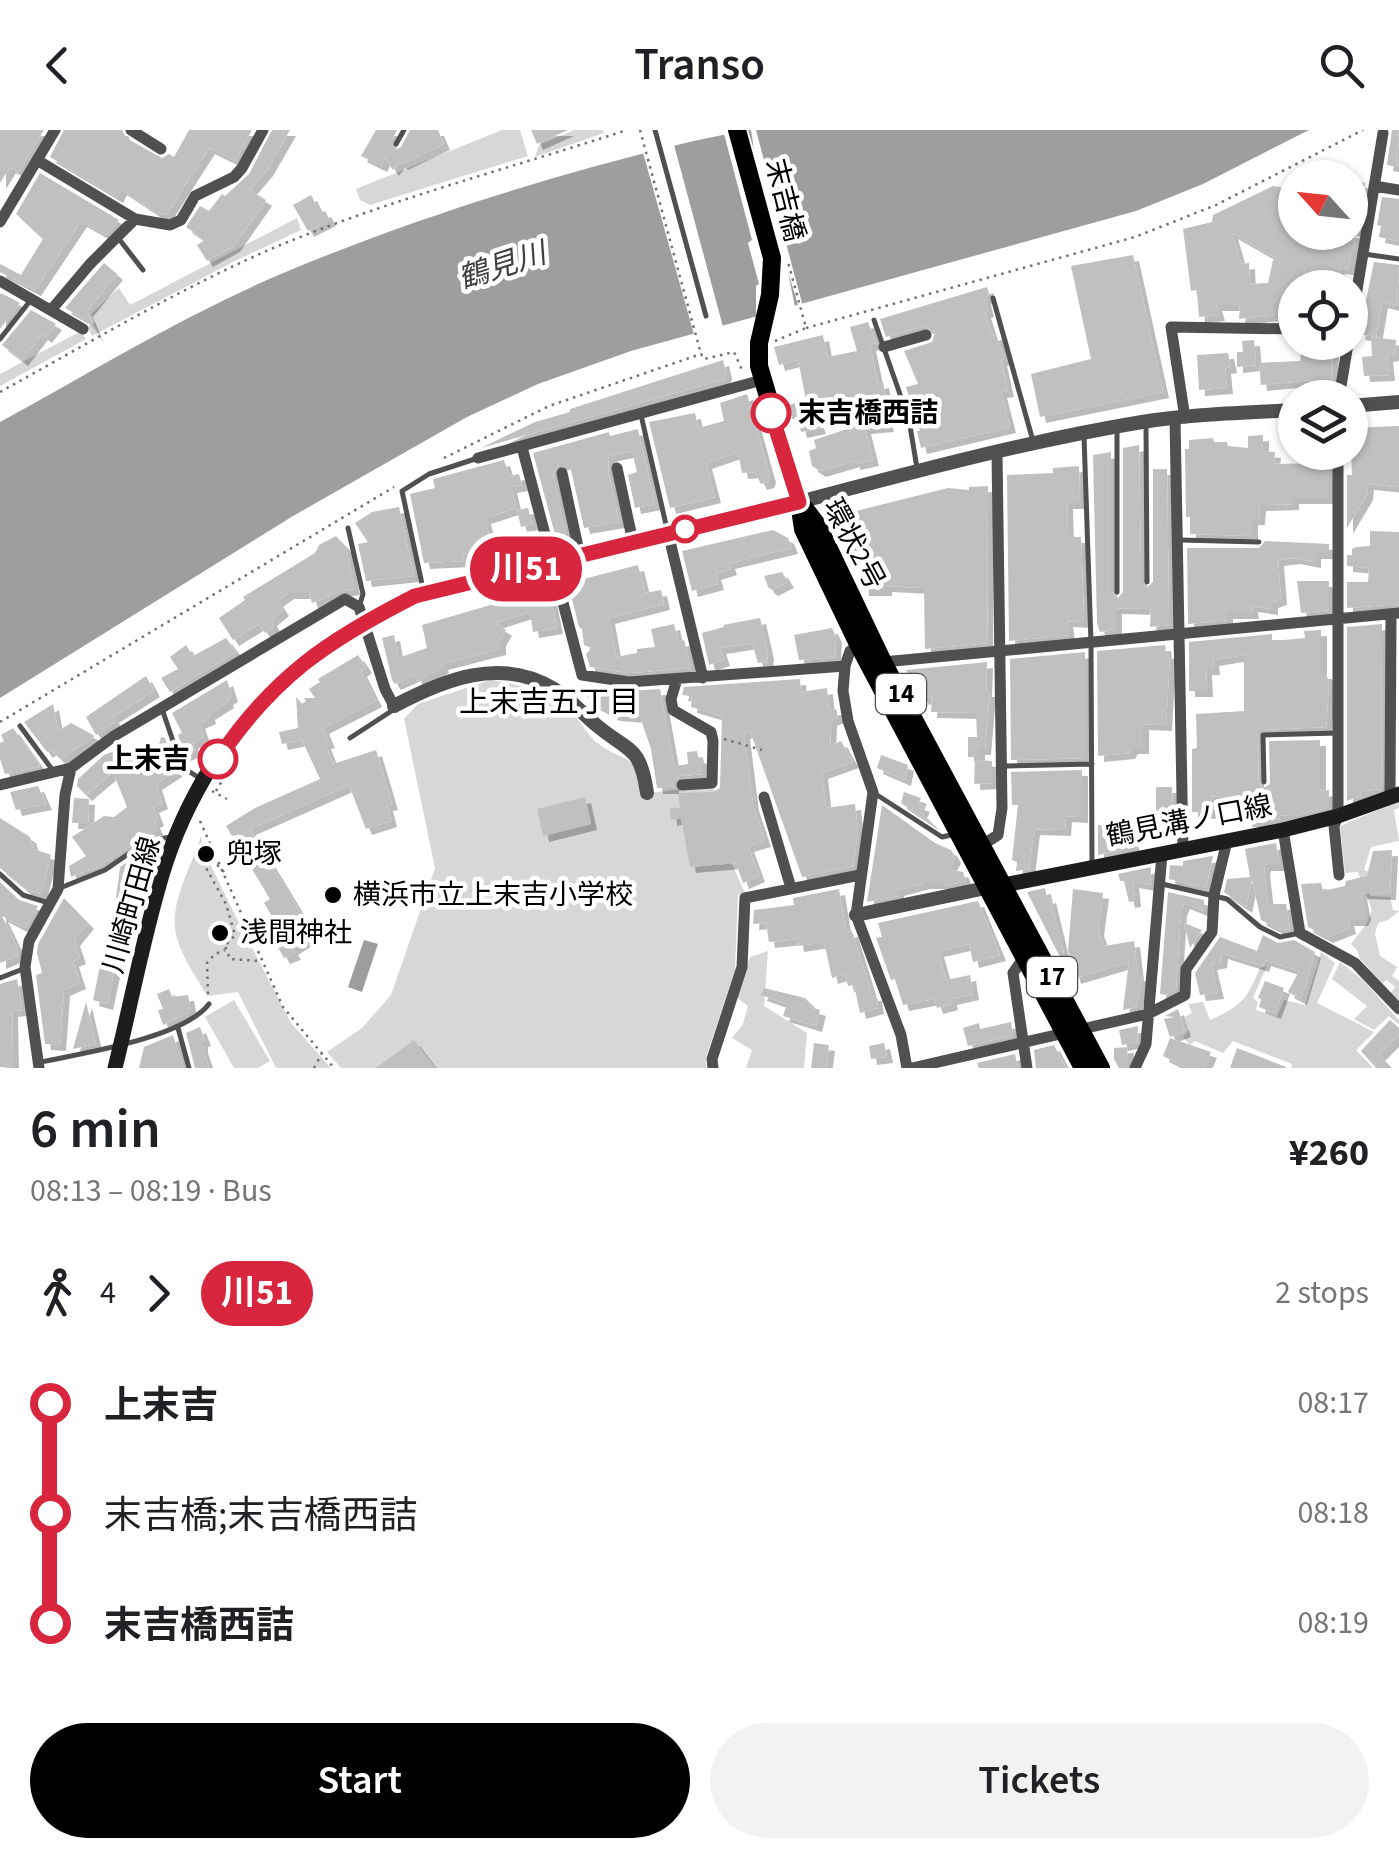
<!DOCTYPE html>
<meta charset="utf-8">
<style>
body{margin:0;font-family:"Source Sans 3","Noto Sans JP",sans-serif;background:#f2f2f2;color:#202124;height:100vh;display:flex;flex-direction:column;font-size:38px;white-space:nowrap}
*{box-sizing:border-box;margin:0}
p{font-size:32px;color:#757577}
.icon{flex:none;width:55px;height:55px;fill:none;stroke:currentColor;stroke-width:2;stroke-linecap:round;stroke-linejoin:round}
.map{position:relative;height:938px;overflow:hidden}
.details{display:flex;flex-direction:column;background:#fff;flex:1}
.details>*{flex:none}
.badge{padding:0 20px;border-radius:32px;font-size:35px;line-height:65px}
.needle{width:65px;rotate:297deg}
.fabs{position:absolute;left:1278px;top:30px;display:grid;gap:20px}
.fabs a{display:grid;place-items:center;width:90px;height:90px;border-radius:50%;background:#fff;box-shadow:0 2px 8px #0004;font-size:50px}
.map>.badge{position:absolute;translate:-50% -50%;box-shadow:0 0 0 5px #fff}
.legs{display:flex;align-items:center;gap:15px;height:110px;padding:0 30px;font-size:32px}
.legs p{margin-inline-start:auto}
.overview{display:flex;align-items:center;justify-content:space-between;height:170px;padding:0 30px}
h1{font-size:55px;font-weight:600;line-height:75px}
.action{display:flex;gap:20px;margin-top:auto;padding:20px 30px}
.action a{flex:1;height:115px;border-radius:60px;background:#000;color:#fff;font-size:40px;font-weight:600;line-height:115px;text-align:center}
.action a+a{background:#f2f2f2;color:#202124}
ul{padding:0 30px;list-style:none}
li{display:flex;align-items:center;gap:35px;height:110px;font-size:38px}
li i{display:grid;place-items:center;width:15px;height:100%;margin:0 12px;background:currentColor}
li i::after{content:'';width:25px;height:25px;margin:-12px;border:8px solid;border-radius:50%;background:#fff}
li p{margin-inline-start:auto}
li:first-child i{background:linear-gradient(#0000 50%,currentColor 0)}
li:last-child i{background:linear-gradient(currentColor 50%,#0000 0)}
header{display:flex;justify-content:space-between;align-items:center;height:130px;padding:0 30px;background:#fff;font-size:45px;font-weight:600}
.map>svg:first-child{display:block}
.green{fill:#d7d7d7}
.water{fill:#9e9e9e}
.pier{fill:#fff}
.building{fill:#c0c0c0;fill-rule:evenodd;filter:url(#shadow)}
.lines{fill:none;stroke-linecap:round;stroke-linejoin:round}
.path{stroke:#727272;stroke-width:2.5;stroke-dasharray:2.5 5;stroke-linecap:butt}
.service{stroke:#505050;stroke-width:5}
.minor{stroke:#505050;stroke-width:11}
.tertiary{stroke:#505050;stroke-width:14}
.secondary{stroke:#1d1d1d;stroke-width:15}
.primary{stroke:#000;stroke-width:18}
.line-1-casing{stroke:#fff;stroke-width:22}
.line-1{stroke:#d7263d;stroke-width:15}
.stop-1-dot{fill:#fff;stroke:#d7263d;stroke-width:5}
.poi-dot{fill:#000;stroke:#fff;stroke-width:4}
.labels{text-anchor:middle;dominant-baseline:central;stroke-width:9;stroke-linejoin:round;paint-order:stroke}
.shield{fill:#fff;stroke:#4c4c4c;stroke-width:2.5}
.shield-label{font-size:25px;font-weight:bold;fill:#000}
.street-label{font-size:28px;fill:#000;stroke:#fff}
.stop-label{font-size:28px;font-weight:bold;fill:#000;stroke:#fff;text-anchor:start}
.poi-label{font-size:28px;fill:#000;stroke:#fff;text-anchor:start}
.water-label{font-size:30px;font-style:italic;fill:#3f3f3f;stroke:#fff}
.neighbourhood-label{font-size:30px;fill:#000;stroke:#fff}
</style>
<header><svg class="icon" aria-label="back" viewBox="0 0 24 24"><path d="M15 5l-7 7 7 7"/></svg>Transo<svg class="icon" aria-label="search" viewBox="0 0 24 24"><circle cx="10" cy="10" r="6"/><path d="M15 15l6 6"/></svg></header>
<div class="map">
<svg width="1399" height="938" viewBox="0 0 1399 938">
<defs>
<filter id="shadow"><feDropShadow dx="6" dy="6" stdDeviation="0" flood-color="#0004"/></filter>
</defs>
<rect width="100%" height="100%" fill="#fff"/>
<path class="green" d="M502,0H520L528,26L370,75L360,70L356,59Z
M574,0H603L604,3L535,27L539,15Z
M297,88L301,100L237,130L92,206L87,197L95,192L91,184L119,158L130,175Z
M81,201L86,209L0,256V244Z
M490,550C518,554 547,560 569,580C581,590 587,606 600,615C627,634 637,622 641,664L713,655L723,714L745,763L738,765L735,840L706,927V938H341L327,922L362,898L391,865L435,738L404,589L418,574Z
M1399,671V678L1394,680L1399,711L1371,717L1364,740L1369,742L1370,766L1390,767L1393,780L1399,781L1388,790L1378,793L1375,804L1380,826L1397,837L1392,846L1399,851V870L1391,863L1395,857L1387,850L1382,853L1360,829L1357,820L1351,814L1367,793L1372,780L1358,742L1345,743L1340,696Z
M201,706L204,721L231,777L291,893L331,938H276L238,862L207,866C197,848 182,827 177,808C167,775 192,737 201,706Z
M768,821L764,876L807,903L804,938H746L752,920L732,908L743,894L748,876L737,868L750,827Z
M1321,822L1335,833L1317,873L1374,902L1356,920L1373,938H1291L1292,934L1233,911L1223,923L1195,911L1190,915L1183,907L1189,900L1185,887L1192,883L1188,874L1203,872L1210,890C1243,875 1246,870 1260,838L1267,836L1253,868L1258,872L1256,880L1277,887L1284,870L1305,875Z
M1340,832L1363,850L1399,890V895L1389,886L1374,900L1354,889L1367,876L1332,849Z
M234,870L270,931L258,938H234L205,887Z"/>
<path class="water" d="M744,0H1309L1203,54L1136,81L631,221L538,254L467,287L293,386L0,568V292C92,242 184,185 281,144C409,90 543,48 677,15C699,9 722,6 744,0Z
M364,810L378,814L362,862L348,857Z"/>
<path class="pier" d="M723,0H748L754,20L751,0H756L803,177L799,178L788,142L795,177L756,191V156L759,154L748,113L752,110Z
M673,11L723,197L717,202L695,208L642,19Z"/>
<path class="building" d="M0,0H44L19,42L10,37L0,53Z
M64,0H122L126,8L162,28L169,24L174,27L189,0H252L235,31L209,18L166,85L157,83L121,59L117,67L50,27Z
M272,0H290L267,40L250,60L266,70L234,116L207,131L197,115L205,110L186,97L200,76L209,81L222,64L225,66L249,44Z
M376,0H397L390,13L395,20L401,17L410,0H438L444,14L402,34L399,32L393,40L385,28L381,36L361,26Z
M531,0H568L537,14Z
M1392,0H1399L1397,37L1387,35Z
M40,43L119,90L106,105L81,91L35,160L0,142V134L21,145L43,109L16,84Z
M1350,50L1365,53L1357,102L1350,100Z
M1285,55L1295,56V102H1357L1348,139L1338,138L1348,158H1295V190L1275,189V185L1239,189L1240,175H1216L1219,185L1199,187L1197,160L1191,161L1183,99L1212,92L1213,85L1273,56L1284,58ZM1232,103L1279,130H1273L1268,153L1250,154L1249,133L1241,134Z
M311,65L320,83L325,81L330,90L308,101L293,75Z
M1382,67L1399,69V111L1379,107L1381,96L1377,95Z
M1133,125L1163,262L1040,287L1031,244L1091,229L1071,136Z
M1374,132L1399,135L1397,176L1382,172L1376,207L1359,204Z
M104,133L117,144L87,181L98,207L88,191L65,178Z
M987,157L989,163L985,169L988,181L985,182L992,205L996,204L1004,229L1001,230L1008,261L1001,262L1010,297L921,318L917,301H920L906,257L918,254L904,221L932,212L935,202L924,196L886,207L880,189Z
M1,163L20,173L0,199V165Z
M31,180L56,194L46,207L42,204L22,230L2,215Z
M868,192L876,213L870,215L878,253L883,252L886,268L881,270L888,296L865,298L873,330L854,334V331L820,341L812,336L809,321L816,318L814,310L847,299L840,278L815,283L820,298L801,302L798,289H792L789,275L806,270L798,230L779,235L774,217L823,205L827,227L857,221L850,197Z
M1371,207L1396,210L1395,225L1387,226L1389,245L1364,246L1362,227L1372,226Z
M1254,210L1256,235L1237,237V222H1243L1242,211Z
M1309,212H1333L1332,253H1313V250L1261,255L1259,233L1300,231L1302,217Z
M1228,223L1231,237L1225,238L1227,258L1199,260L1197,225Z
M723,230L726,243L724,249L481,318L535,292L570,282V279Z
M747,264L770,347L768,352L761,354L755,342L742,343L738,322L706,333L715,367L670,378L649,292L695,283L698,298L724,291L720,273Z
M1399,296V357L1368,354L1367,364L1347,398V345H1352L1350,298Z
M638,299L655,374L635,378L628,345L637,342L632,321L609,326L608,340L619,392L584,398L571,340L566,334H559L553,344L566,406L556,408L533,323L609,302L610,306Z
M1263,305V321L1275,322L1274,334L1329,333V368H1293V374L1260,375L1259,389H1252V406L1190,404V387H1186L1185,319H1189V310L1213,308L1214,312H1227L1228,316L1248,318V306Z
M1139,315L1141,452L1146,458L1153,452V339H1167L1169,495L1150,497L1151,479L1116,478V500L1100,502L1097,493L1093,325L1111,322V462L1118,468L1123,462V318Z
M504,330L509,346L519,344L522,355L511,357L516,378L485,388L492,419L462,424L464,431L424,433L410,364L435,358L433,349Z
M1079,336L1080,373H1067L1068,407H1081L1084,492L1067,491L1069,505L1009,511L1007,345L1053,343V338Z
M988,356L987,513L925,519L924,458L886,456V460H863L862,447H872L870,412L843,416L841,391L844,384L948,358L969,360V357Z
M399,377L414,446L366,451L358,414L368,412L355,393L372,382Z
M528,378L532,394L521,397L517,380Z
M773,400L788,408L792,418L729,433L731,439L715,444L718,454L692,461L682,421Z
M1370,401L1399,402V474L1347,478V452H1368L1369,438L1347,436V425H1352V419L1356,417L1370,416Z
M336,406L346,417L354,459L341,461L312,473L309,463H288L277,471L283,480L271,490L274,496L265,503L259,494L233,510L219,488L245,470L243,467L315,423L319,415Z
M1265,411L1329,414V423H1315V432L1294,428L1278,430L1281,469L1272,472V479L1252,476L1253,483H1227V490L1188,494L1187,418H1259Z
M638,435L645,463L661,460L664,474L609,488L616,527L637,523V519L655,517L651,499L674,494L678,511L684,510L691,538L629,543L590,537L586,524L592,518L584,515L582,499L579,497L568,453Z
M782,442L788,452L772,460L768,457L764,446Z
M1297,451H1329V480L1301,483Z
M549,458L557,498L533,502L530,482L495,493L506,500L500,510V519L442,534L443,537L417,551L415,545L395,554L392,550L382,508L394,505L398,528L427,518L422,495Z
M760,488L768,523L767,532L758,533L752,513L720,518L724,530L709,535L702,503L724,497L723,495Z
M1382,494L1381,659L1362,661V665L1347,671V497Z
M832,498L836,507L835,527L799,530L794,505Z
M1321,500V543H1326L1329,553L1326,597L1259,600L1258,652L1263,658L1270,654L1269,611L1320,610V661L1329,660V677L1294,686L1280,685V689L1270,691H1246L1247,669L1211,666L1212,683L1192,682V619L1197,618L1196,584L1244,581V525L1213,530L1214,539H1206L1207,561H1189V512L1272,504V510H1284L1305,508L1304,501Z
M226,508L236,522L170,562L161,548L178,539L170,527L186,515L193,526Z
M1165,515L1166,523H1170L1166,595L1143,594V618H1132L1129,623L1098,626L1097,521Z
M1085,522V628L1011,630L1010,529Z
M358,525L366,537L361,541L376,571L323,598L329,612L325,613L333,634L376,620L392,674L387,675L391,691L366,699L349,655L250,699L314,805L292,819L295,824L284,828L267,798L276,793L264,773L270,769L226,696L255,678L320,649L302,610L282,614L279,602L298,598L296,567L302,574L306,571L304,568H315L309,559L320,552L318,549Z
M987,532L986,561H990L985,619H979V627H968V607H977L976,583L931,582L932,566L923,569L906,540Z
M146,546L154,561L113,587L115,592L96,605L86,587Z
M800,549L801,562L827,558L829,580L836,579L838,587L831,590L830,616L841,611L853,632L822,643L826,678L855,674L858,701L853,736L802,747L750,601L744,603L753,675L765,711L748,716L759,746L743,753L736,733L690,737L681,688L671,690L670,678H680L678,663L713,662L720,658L722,586L691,577L692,566L682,565L684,557Z
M227,550L232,566L227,569L228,572L209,584L210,588L199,593L204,607L192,613L195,620L185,625L178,605L182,603L172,583Z
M580,555L628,561L660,559L674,636L688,634L687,622L697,621L698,627L703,629V644L680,646L674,650L673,658H657L651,619L640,587L614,585L591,572Z
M53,574L58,601L71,593L95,606L60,629L51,619L47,622L24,592Z
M13,598L40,636L5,644L0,629V613L4,611L1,605Z
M161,607L165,608L176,641L156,654L162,673L153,677L158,690L154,692L157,699L97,737L71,747L69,736L86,726L72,707L104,686L114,687L127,677L113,642L86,665L77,656L78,649L104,625L125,617L136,645L155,631Z
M881,625L908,635L905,650L877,638Z
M975,630L992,631V653L974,654Z
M1082,640V687L1066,686L1065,700L1034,699L1029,739L1016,741L1017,732L1012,730L1018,675H1012L1011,642Z
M38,656L46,674L16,680L10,662Z
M1156,657H1172L1173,690L1156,689Z
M904,662L921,668L918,674L924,676L921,682L934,695L901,673Z
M585,667L591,694L543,706L537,679Z
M74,668L89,669L88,693H72Z
M882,675L935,713L951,720L955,727L949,739L963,742L966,751L944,756V753H924L898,760V766L867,772Z
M0,688L30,707L34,719L51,725L41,764L26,759L0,738Z
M1128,694L1134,717L1098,725V695H1113V698Z
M1276,713L1279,735H1265L1264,739L1268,774H1286L1290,799L1281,800L1261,790L1252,750L1246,777L1224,762L1227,749L1250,747L1245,719Z
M148,718L144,734H140L135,768H128L125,792L113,793L120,737Z
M1392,720L1390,764L1361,763L1365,784L1362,790H1348L1350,798L1327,807L1308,797L1301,754L1321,753L1323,761L1345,756L1346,751L1367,746L1373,721Z
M1213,726L1206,758L1169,749L1170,735L1183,736V731Z
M1151,737L1150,755L1133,752L1135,771L1129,772L1124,751H1120L1118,744Z
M0,752L19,770L38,776L25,798L2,786L18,819L17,826L0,833Z
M1045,758L1047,768L1050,767L1065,829L1062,831L1027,762Z
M839,759L846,802L852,801L872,865H876L878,878L860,883L854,855L848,856L845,844L832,848L824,812L798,816L797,809L769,812L766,793L753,794L754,780L794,775L793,768Z
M1073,759L1103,763L1098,800L1104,816L1134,811L1138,845H1142L1136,877L1123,880L1129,832L1075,848L1068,820Z
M1168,762L1204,770V781L1184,773L1181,780L1176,859L1165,865L1160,864Z
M64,768L88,793L74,810L80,828L73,831L80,853L64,860L60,915L45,914L36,845L42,843L37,823L38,814Z
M978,771L1000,825L973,832L969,814L938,821L946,850L970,845L973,864L951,869L952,874L937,878L934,869L903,875L895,849L891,850L876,808L882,807L878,793Z
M1184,793L1202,800L1190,818Z
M1263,805L1278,813L1294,810L1315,822L1301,869L1288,862L1299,841L1265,830L1263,836L1222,823L1221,832L1211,834L1218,863L1200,865L1195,843L1220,807L1257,821Z
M117,828L107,874L93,870L101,831Z
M17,849L22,880L12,881L13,938L0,937V854Z
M1265,851L1284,858L1275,883L1259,877L1261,869L1258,868Z
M764,858L805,868L810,873L809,877L820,880L816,896L783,886L787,874L761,865Z
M169,859L172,867L188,865L190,876L188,883L163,895L158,880L163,879L157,864Z
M86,872L96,914L73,919Z
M1178,879L1185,901L1170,907L1164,889L1174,887L1165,886Z
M1390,890L1399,898V905L1379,925L1392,938H1376L1361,921Z
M1011,892L1013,905L968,916L963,898L979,893L980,899Z
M1138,896L1137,912L1122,915L1119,900Z
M200,897L205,910L202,911V917L209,938H195L186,903Z
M173,905L183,938H139L144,917Z
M1170,908L1211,922L1204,938H1187L1163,926Z
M414,910L435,938H376Z
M814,913L829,915L826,938H811Z
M884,913L887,927L871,929L869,916Z
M1054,915L1066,938H1036L1034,920Z
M1128,917L1126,938H1119L1114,929V918Z
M1237,918L1286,937V938H1230Z
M1015,924L1018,938H979L977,933Z"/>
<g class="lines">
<path class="path" d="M640,0L701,224
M806,198L1135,107L1216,75L1363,0
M775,211L806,198L788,132
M0,262C91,212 182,157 278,116C391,69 511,38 627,0
M444,328L549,276L701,224L704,229L734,222L743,242
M0,592L394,357
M724,609L762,620
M212,661L227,669
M216,661L223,649L219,647
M200,691L283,877L334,938
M224,742L208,725L205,736L226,774L235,805L226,815
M220,803L230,829L259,831
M208,864L207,833L215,824L225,820
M314,938L322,923"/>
<path class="service" d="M655,0L706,186
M396,14L404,0
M119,109L143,140
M1364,124L1399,129
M993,168L1033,311
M874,190L909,290L917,338
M0,209L30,171
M641,285L667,399
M1146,295L1147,452
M1117,300V462
M1084,306L1091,512L1092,735
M348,398L363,464L359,477
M1180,410L1259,412
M424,463L402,361L429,344L475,329
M162,579L182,637L201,649
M20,596L54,642
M350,608L393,580
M1005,636L1092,634
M1264,652L1263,605L1338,603
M874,663L942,707L955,704
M0,744L23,765L49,773
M1162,754L1227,769L1260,797L1280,807L1300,803
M60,758L105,740L147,711L171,707
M0,848L23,839
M178,898L189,938
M41,932C84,923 183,908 209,874"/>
<path class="minor" d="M131,0L161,19
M37,30L135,89L170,95L181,90L195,66L234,47L242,38L263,0
M1374,56L1399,60
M0,92L55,0
M0,151L83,199
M52,179L90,134L135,89
M884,217L926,205
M1339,268L1383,3
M1185,288L1171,197L1295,199
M1175,289L1183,719
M522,317L582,545L629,552L845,536
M1338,322V686L1334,696L1339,745
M478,328L762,250
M617,338L633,412
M562,343L580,426
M668,403L703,548
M859,516L850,521L845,536L843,561L848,591L873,662L856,785L901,905L907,938
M883,532L1399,483
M677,549L671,569L673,580L711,602L713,611L712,653L682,655
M0,655L71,638
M764,667L791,758
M1390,667L1391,484
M1283,700L1300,803L1355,833L1399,879
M982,715L998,705L1002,678L997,323
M1025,826L1013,843L1027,938
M39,938L25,837L29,811L58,759L65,665L71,638L114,606L345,469L359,477L385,559L394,576
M713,938L712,929L742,837L745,768L860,745
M912,938L1148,884L1185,865L1186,839L1212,802L1214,765L1227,711
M1135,938L1146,914L1162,724"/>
<path class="tertiary" d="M1350,276L1399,272
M799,372C913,342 1027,311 1142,292C1192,284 1244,283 1295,280
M394,576C443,550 501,526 554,559C569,568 581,582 595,594C629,623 640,614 647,663
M856,785L986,758"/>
<path class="secondary" d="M994,757L1283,700L1338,686L1399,664
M115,938C131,874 143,808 162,745C184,671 232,591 292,541C329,510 372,488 415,466L799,372"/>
<path class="primary" d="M737,0L772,128L770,165L759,213V236L799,372L803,399L859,516L1083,938
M803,376L818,396L883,532L1101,938"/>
</g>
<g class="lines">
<defs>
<path id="line-1" d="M218,629C273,547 328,510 415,466L799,372L771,283"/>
</defs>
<use href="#line-1" class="line-1-casing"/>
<use href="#line-1" class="line-1"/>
</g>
<g class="stop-1-dot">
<circle cx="771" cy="283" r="18"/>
<circle cx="685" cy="399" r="12"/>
<circle cx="218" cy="629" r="18"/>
</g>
<g class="poi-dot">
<circle cx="206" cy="724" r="10"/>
<circle cx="333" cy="765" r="10"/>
<circle cx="220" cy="803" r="10"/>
</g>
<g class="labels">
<g class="shield">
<rect x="876" y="544" width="50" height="40" rx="8"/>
<rect x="1027" y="827" width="50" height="40" rx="8"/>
</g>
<g class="shield-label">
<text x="901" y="564">14</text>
<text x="1052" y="847">17</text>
</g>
<g class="street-label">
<text transform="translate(785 70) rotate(76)">末吉橋</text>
<text transform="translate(854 414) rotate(62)">環状2号</text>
<text transform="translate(1189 691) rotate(-11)">鶴見溝ノ口線</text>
<text transform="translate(132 775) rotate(-74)">川崎町田線</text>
</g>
<g class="stop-label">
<text x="798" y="283">末吉橋西詰</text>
<text x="190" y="629" text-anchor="end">上末吉</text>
</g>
<g class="poi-label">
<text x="226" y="724">兜塚</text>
<text x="353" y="765">横浜市立上末吉小学校</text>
<text x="240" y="803">浅間神社</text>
</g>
<g class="water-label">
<text transform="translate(502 136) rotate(-18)">鶴見川</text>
</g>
<g class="neighbourhood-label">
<text x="549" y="572">上末吉五丁目</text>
</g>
</g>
</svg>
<div class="fabs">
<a><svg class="needle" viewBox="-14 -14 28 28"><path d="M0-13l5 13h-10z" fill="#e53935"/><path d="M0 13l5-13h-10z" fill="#757577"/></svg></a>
<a><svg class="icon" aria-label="locate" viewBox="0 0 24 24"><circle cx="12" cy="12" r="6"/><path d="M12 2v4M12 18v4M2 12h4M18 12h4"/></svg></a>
<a><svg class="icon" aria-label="layers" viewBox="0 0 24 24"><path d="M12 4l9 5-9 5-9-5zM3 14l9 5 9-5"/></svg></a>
</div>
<b class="badge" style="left:526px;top:439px;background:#d7263d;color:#fff">川51</b>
</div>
<section class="details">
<div class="overview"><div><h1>6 min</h1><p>08:13 – 08:19 · Bus</p></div><b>¥260</b></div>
<div class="legs"><svg class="icon" aria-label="walk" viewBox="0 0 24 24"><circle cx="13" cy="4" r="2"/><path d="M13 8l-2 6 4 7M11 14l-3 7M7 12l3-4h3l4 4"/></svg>4<svg class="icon" aria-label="forward" viewBox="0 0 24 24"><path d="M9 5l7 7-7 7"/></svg><b class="badge" style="background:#d7263d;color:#fff">川51</b><p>2 stops</p></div>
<ul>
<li><i style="color:#d7263d"></i><b>上末吉</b><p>08:17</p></li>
<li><i style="color:#d7263d"></i><span>末吉橋;末吉橋西詰</span><p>08:18</p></li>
<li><i style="color:#d7263d"></i><b>末吉橋西詰</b><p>08:19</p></li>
</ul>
<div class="action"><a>Start</a><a>Tickets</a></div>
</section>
